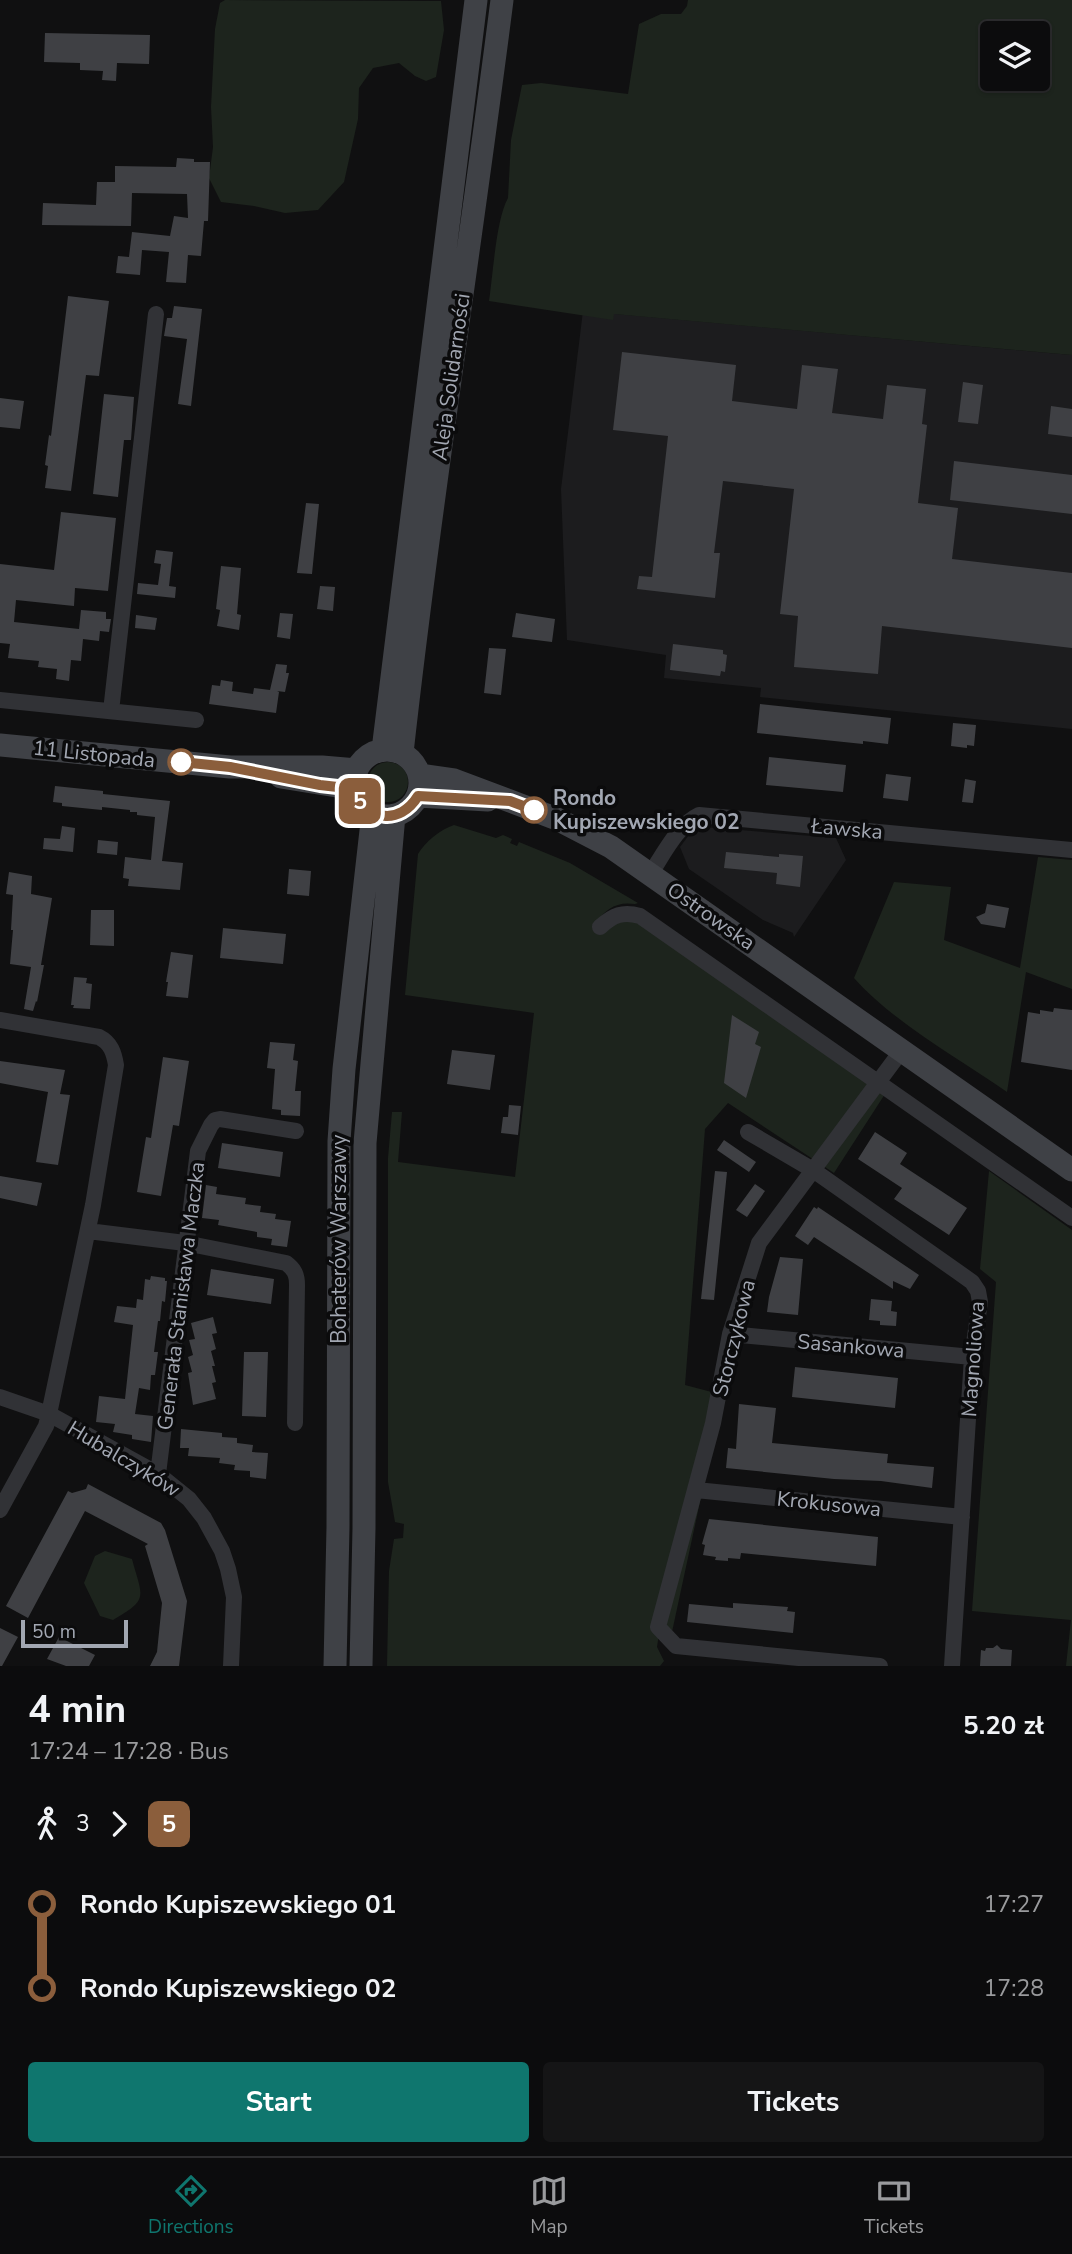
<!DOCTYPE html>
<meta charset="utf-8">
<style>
body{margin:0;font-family:"Nunito Sans",sans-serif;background:#151516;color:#f1f3f6;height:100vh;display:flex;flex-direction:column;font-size:26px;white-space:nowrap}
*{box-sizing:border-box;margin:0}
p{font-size:23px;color:#9a9b9d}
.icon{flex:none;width:38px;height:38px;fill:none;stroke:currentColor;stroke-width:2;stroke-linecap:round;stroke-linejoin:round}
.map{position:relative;height:1666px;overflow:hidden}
.sheet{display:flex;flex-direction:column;background:#0c0c0d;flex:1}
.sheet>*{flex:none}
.badge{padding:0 14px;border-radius:10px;font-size:24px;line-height:46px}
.controls{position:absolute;left:980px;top:21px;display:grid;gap:14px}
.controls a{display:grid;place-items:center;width:70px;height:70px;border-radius:7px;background:#0c0c0d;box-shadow:0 2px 5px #0004,0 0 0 2px #2c2c2e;font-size:35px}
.scale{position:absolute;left:21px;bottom:18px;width:107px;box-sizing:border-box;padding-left:7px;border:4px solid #a2a7b2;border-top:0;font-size:19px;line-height:24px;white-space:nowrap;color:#a2a7b2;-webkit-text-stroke:5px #0b0b0c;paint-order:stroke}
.map>.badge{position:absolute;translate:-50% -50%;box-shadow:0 0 0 4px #fff}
.legs{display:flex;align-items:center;gap:10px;height:77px;padding:0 28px;font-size:23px}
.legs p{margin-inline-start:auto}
.overview{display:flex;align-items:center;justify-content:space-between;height:119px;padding:0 28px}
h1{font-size:38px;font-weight:700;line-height:52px}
.primary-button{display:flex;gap:14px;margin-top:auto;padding:14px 28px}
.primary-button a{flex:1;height:80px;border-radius:7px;background:#0f766e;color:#fff;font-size:28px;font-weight:700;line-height:80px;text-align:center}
.primary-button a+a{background:#151516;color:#f1f3f6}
ul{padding:0 28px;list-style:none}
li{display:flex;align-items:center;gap:24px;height:84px;font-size:26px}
li i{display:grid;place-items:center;width:10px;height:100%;margin:0 9px;background:currentColor}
li i::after{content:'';width:18px;height:18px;margin:-9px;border:5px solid;border-radius:50%;background:#0c0c0d}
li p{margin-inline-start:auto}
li:first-child i{background:linear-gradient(#0000 50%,currentColor 0)}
li:last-child i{background:linear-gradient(currentColor 50%,#0000 0)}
.menu{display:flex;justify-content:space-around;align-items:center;height:98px;border-top:2px solid #2c2c2e;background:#0c0c0d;font-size:19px;color:#9a9b9d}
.menu a{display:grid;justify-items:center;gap:4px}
.menu .active{color:#0f766e}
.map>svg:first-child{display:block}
.built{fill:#1c1c1e}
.green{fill:#1d241d;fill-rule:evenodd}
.building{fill:#3f4044}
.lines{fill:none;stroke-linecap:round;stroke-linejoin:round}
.street{stroke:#313236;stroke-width:16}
.secondary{stroke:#3f4146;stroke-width:23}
.line-1-casing{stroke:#fff;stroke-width:16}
.line-1{stroke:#8b5e3c;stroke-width:10}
.stop-1-dot{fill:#fff;stroke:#8b5e3c;stroke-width:3.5}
.labels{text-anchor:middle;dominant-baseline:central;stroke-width:7;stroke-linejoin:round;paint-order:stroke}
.street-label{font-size:21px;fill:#a2a7b2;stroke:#0b0b0c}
.stop-label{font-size:21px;font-weight:bold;fill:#a2a7b2;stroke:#0b0b0c;text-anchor:start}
</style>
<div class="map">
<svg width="1072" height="1666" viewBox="0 0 1072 1666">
<rect width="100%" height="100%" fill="#101011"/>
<path class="built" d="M583,311L1072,355V729L760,697L761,688L664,678L666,655L567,640L561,489Z
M703,827L836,838L846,860L794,937L793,933L763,920L689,869L680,847L689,835L695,830Z"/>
<path class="green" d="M225,0L441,1L444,30L436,77L426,81L415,76L399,63L373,68L359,88L358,119L344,182L318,210L285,213L254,206L221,202L209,178L213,147L211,107L215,29L220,3Z
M688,0H1072V355L614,314L613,320L489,301C493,275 496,219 508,198L511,140L522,85L541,83L628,94L639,24L661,14H681L687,6ZM992,33H1038V79H992Z
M368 782a20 20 0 1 1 40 0a20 20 0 1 1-40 0Z
M454,825L496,838L503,835L512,839L510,843L517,846L519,842L570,863L638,903L635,904C617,901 605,909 595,924L632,921L641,925L885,1094L834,1173L728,1103L705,1129L685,1385L723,1395L672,1632L660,1627L657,1647L664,1661L660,1666H387L389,1571L394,1539L403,1538L404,1524L395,1522L388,1482V1158L392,1112H402L398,1162L515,1177L534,1013L405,995L418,854C425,842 441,829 454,825Z
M1038,857L1072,860V989L1026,972L1007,1092C958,1058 893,1022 854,978L894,882L951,887L944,940L1020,968Z
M989,1171L1072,1230V1666H1066L1071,1620L972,1611L996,1282L980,1269Z
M105,1551L132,1559C142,1597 150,1599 113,1620L100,1616L84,1583L95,1556Z"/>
<path class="building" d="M45,33L150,35L149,64L117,63L116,81L102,80L103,71L80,70V63L44,62Z
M177,158L194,159V162H210L208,221H204L201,256L188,255L186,283L166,282L169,252L142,250L140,275L116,273L118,256L129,257L132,232L170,236L174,216L188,218L187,194L132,193L131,226L42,225L43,203L96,205L97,182H115V166L176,167Z
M68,296L109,301L99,376L86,375L71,491L45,488L48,466L45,465L49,435L51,436Z
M174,306L202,309L191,406L178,404L187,339L164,336L167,318H172Z
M622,352L736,365L732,401L797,409L802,365L838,369L832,413L883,419L887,385L926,389L922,424L927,425L918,503L958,508L952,559L1072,573V648L882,626L878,674L794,667L798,616L780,614L794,489L723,481L714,553H720L715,598L637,589L639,576L652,577L668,436L613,430Z
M963,382L983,385L978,424L958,422Z
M104,394L134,397L131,440H124L118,497L93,494Z
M0,398L24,401L20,429L0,427Z
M1051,406L1072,409V437L1048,434Z
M954,461L1072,475V514L950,500Z
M306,503L319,504L312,574L297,573Z
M61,512L116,518L108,591L75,588L74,606L16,600L14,622L79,629L81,610L106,612V619H111L109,632L100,631L99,641L83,639L81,661L71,660L69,681L56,679L57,669L38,667L39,661L8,658L10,644L0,643V564L54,570Z
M156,550L173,552L169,586L176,587L175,598L137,594L138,583L158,585L161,564L154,563Z
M221,566L241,568L237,614L241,615L239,630L217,626L220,610L216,609Z
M320,586L335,587L333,611L317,609Z
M280,613L293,614L290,639L277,637Z
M516,613L555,619L552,642L512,637Z
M136,615L157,618L155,630L135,628Z
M673,644L723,650V654L727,655L725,672L721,671L720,676L670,670Z
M489,648L506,649L501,695L484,693Z
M276,664L287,665L286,673H289L285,692L277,691L279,692L276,713L209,704L212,685L220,686L221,680L233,682L232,691L253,694L254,688L270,690Z
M760,704L891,718L888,744L863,741V744L757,733Z
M953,723L976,725L974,746L967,745V748L951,746Z
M769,757L846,765L843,792L766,785Z
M886,774L911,777L908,801L883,798Z
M965,779L976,781L973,803L962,802Z
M55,786L103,791V794L170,801L162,861L183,863L180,890L128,886L129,879L123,878L125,857L151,860L155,817L137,815V812H130V810L102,807V810L62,806V803L53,802Z
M62,826L75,828L73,852L43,849L44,838L60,839Z
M98,840L118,842L117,855L97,853Z
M726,852L779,857V854L803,856L800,887L776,884L777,873L724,868Z
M289,869L311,871L309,896L287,894Z
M9,872L32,876L31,894L52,898L41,965H44L37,1002L36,1001L33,1011L24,1009L31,967L10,964L13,930H11L13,895L6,894Z
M987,904L1009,908L1005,928L981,924L976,917L985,913Z
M91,910H114V946L90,945Z
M223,928L286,934L283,964L220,958Z
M171,952L193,955L188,998L166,996L168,982H166Z
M74,977L87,978L86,983L92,984L90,1009L73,1008L74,1005H71Z
M1054,1008L1072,1010V1070L1021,1062L1028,1012L1040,1014V1010L1053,1012Z
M732,1015L759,1032L755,1044L761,1047L746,1098L724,1083Z
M270,1042L295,1044L293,1060L298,1061L295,1091H301L300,1116L281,1115V1110L272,1109L275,1069L267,1068Z
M452,1050L495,1055L490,1090L447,1084Z
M163,1057L189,1061L179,1126L173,1125L161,1196L137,1192L146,1137L151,1138Z
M0,1061L65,1070L60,1094L70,1095L58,1165L36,1162L48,1092L0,1083Z
M509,1105L521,1106L518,1135L501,1133L503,1117H508Z
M875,1132L907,1153L900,1164L967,1208L949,1235L894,1199L902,1188L858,1159Z
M724,1140L756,1162L749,1172L717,1150Z
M222,1143L283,1152L280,1177L218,1168Z
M715,1171L727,1172L714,1300L701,1299Z
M0,1176L42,1183L37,1206L0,1198Z
M755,1184L765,1191L747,1217L736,1210Z
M206,1185L217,1187L216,1194L246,1198L245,1204L261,1206L260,1212L276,1214L275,1219L291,1221L287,1247L271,1245L272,1239L257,1237V1232L218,1225L219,1220L202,1218Z
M814,1207L817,1209L818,1207L919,1275L910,1289L893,1281V1289L814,1237L808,1245L795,1236Z
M780,1257L803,1259L798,1315L767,1312L769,1297Z
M211,1269L274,1279L271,1304L207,1295Z
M151,1276L165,1278V1281H167L165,1302L162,1301L160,1321H158L154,1352H158L155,1375H151L150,1390L139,1388L135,1414L153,1416L151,1442L132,1439V1435L113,1432L115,1424L96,1422L99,1396L125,1399L133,1325L114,1322L117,1306L136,1308L137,1299L143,1300L145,1279L150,1280Z
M871,1299L892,1301L891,1311L897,1312L896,1326L880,1325V1321L869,1320Z
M213,1317L217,1333L212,1334L216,1349L211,1351L215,1366H212L216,1382L212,1383L216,1399L193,1405L188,1373L192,1372L188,1357L193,1355L189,1340L195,1339L191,1323Z
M244,1352H268L266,1417L242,1416Z
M795,1367L898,1378L895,1408L792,1397Z
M739,1404L776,1408L772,1443L888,1454L887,1463L934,1467L932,1488L881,1481L834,1479L726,1468L728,1448L736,1449Z
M181,1429L222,1433V1437L237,1438V1443L253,1445L252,1452L268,1453L266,1479L250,1477V1471L234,1470L235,1465L219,1463L220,1458L188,1456L189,1448H180Z
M88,1484L161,1523L165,1530L187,1601L179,1666H150L157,1652L162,1603L145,1546L148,1544L85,1511L28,1618L6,1606L68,1491L72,1493L86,1489Z
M709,1519L878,1537L876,1566L741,1553L740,1559L728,1558V1561L715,1560L716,1557L703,1555L705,1545L702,1544Z
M733,1603L788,1607L787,1611L795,1612L793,1633L687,1622L689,1604L733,1608Z
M0,1628L18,1637L2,1666H0Z
M59,1637L95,1655L89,1666H66L47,1659Z
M997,1645L1001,1649L1012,1650L1011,1666H980L981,1650L985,1651L986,1648H993Z"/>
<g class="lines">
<path class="street" d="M0,700L196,720
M111,711L156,314
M651,873C664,853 678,825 699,815L1072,850
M600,927C613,915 623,911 640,916L1072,1218
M0,1020L99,1037C111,1043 114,1053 116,1065L93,1205L49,1414L46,1426L0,1510
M748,1132L813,1170L958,1272L972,1282L978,1291L980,1302L972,1357L952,1666
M88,1231L185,1243L286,1263C294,1269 297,1274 297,1285L295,1423
M730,1334L972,1357
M0,1397L49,1414L158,1474L189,1499L204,1518L222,1551L228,1569L234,1597L231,1666
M158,1474L198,1151L211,1125L215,1120L220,1119L296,1131
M696,1490L962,1517
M880,1666L676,1646L658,1627L713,1423L730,1334L759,1243L902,1050"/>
<path class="secondary" d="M0,745L230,767H322L357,770
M383,750L476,0
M354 783a33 33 0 1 1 66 0a33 33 0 1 1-66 0Z
M402,753C430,502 470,251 502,0
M419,775L454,780L510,801L557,819L611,847L1072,1170
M281,777L355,789
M418,796L488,800
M335,1666L338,1527L339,1141L344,1069L373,813
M361,1666L364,1528L365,1143L394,815"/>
</g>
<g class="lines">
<defs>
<path id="line-1" d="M181,762L230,767L320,785L355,789C367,822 400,825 418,796L510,801L534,810"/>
</defs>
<use href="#line-1" class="line-1-casing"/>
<use href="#line-1" class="line-1"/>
</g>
<g class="stop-1-dot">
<circle cx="181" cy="762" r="12"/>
<circle cx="534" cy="810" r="12"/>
</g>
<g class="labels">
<g class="street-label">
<text transform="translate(451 377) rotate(-82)">Aleja Solidarności</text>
<text transform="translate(94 754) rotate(6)">11 Listopada</text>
<text transform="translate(847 829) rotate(5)">Ławska</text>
<text transform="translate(711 916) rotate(35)">Ostrowska</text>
<text transform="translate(339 1239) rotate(-90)">Bohaterów Warszawy</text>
<text transform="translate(181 1296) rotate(-83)">Generała Stanisława Maczka</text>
<text transform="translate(734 1338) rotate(-76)">Storczykowa</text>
<text transform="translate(851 1346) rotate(5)">Sasankowa</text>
<text transform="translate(973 1359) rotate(-86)">Magnoliowa</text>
<text transform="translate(124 1459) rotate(31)">Hubalczyków</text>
<text transform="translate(829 1504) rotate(6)">Krokusowa</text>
</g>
<g class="stop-label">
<text x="553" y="798">Rondo<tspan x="553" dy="24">Kupiszewskiego 02</tspan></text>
</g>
</g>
</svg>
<div class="controls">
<a><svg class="icon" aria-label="layers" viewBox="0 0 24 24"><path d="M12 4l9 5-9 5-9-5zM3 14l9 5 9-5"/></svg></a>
</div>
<div class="scale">50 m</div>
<b class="badge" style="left:360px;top:801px;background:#8b5e3c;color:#fff">5</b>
</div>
<section class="sheet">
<div class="overview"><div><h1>4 min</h1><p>17:24 – 17:28 · Bus</p></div><b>5.20 zł</b></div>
<div class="legs"><svg class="icon" aria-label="walk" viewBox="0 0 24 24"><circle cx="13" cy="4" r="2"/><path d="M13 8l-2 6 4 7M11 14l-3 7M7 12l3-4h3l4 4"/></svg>3<svg class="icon" aria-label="forward" viewBox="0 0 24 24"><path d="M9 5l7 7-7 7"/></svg><b class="badge" style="background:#8b5e3c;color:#fff">5</b></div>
<ul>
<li><i style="color:#8b5e3c"></i><b>Rondo Kupiszewskiego 01</b><p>17:27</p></li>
<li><i style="color:#8b5e3c"></i><b>Rondo Kupiszewskiego 02</b><p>17:28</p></li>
</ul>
<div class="primary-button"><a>Start</a><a>Tickets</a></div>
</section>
<nav class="menu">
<a class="active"><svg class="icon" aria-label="directions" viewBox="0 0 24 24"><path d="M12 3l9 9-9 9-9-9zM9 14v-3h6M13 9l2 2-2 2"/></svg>Directions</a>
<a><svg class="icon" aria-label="map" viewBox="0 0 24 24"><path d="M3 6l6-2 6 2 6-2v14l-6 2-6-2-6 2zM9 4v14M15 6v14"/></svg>Map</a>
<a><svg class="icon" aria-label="tickets" viewBox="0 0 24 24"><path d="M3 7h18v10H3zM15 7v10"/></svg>Tickets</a>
</nav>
